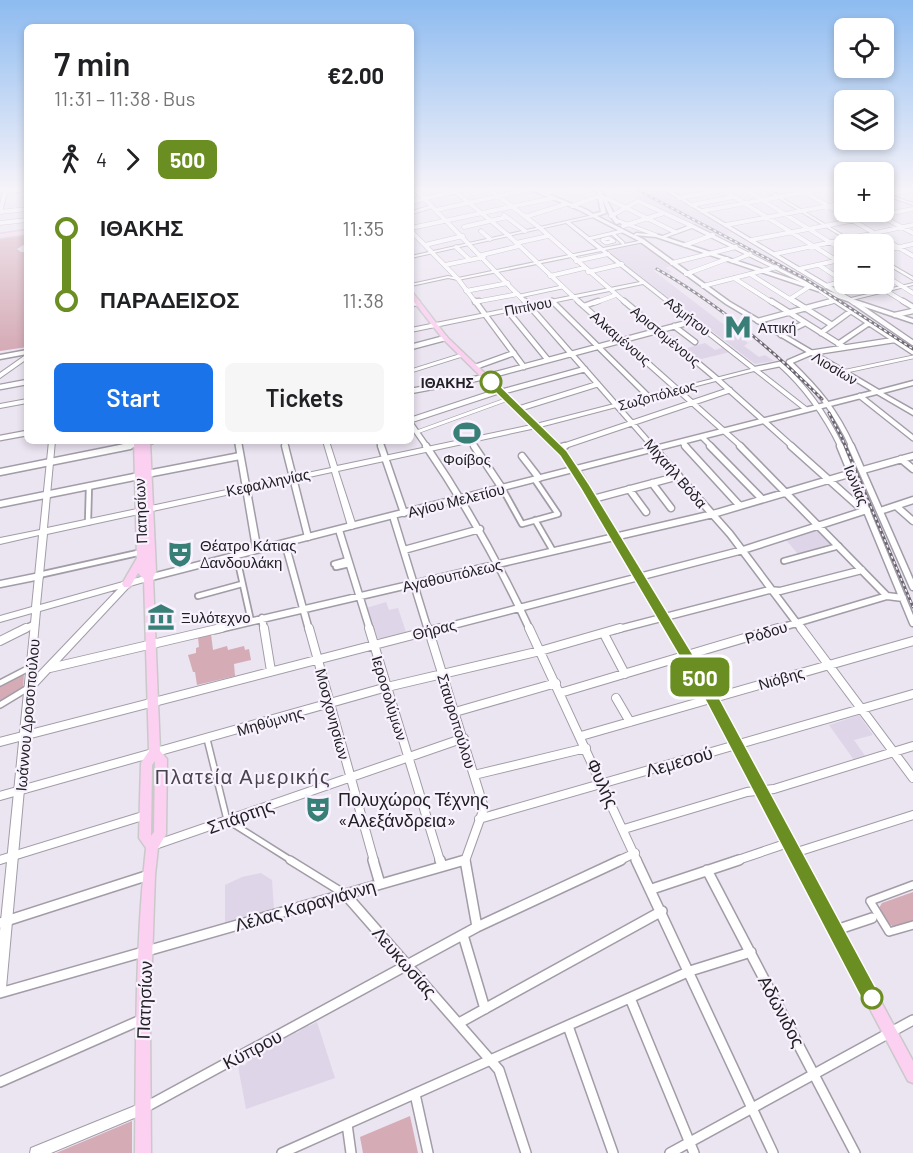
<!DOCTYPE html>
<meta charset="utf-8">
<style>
body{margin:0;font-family:Barlow,sans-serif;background:#f6f6f6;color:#202124;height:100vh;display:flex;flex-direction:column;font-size:22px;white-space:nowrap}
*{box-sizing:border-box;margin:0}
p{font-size:20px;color:#757577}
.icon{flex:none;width:33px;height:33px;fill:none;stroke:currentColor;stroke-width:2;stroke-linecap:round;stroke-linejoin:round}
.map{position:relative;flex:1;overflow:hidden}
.panel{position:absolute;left:24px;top:24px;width:390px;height:420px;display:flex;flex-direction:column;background:#fff;border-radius:9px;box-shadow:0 3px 9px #0003}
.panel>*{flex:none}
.badge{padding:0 12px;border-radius:9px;font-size:21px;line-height:39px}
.fabs{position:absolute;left:834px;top:18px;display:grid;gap:12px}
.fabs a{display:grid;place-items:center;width:60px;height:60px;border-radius:9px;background:#fff;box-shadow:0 3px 9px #0003;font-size:30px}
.map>.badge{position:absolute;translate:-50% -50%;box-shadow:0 0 0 3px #fff}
.legs{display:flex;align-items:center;gap:9px;height:66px;padding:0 30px;font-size:20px}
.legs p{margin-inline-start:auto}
.overview{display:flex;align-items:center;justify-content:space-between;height:102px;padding:0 30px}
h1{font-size:33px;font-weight:600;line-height:45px}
.primary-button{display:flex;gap:12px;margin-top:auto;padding:12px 30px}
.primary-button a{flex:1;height:69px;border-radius:9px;background:#1a73e8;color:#fff;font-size:24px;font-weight:600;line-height:69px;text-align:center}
.primary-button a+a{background:#f6f6f6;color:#202124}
ul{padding:0 30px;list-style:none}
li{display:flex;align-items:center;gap:21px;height:72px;font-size:22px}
li i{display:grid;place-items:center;width:9px;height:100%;margin:0 8px;background:currentColor}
li i::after{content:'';width:15px;height:15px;margin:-8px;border:4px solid;border-radius:50%;background:#fff}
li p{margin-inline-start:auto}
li:first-child i{background:linear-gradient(#0000 50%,currentColor 0)}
li:last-child i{background:linear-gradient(currentColor 50%,#0000 0)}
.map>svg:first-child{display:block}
.built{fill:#dfd5e8}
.green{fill:#d5abb6}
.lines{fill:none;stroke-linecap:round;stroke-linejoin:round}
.pedestrian-far3-casing{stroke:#a29ca7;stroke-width:4.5}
.pedestrian-far2-casing{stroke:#a29ca7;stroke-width:8}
.pedestrian-far1-casing{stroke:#a29ca7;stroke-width:8}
.pedestrian-casing{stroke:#a29ca7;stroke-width:10}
.minor-far4-casing{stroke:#a29ca7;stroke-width:5}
.minor-far3-casing{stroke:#a29ca7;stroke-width:7}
.minor-far2-casing{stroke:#a29ca7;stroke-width:9}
.minor-far1-casing{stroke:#a29ca7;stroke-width:10}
.minor-casing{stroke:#a29ca7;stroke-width:12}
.tertiary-casing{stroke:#a29ca7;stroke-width:2}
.secondary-casing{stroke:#a29ca7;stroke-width:3}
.primary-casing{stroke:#cac9ca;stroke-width:3}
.pedestrian-far3{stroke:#fff;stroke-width:3}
.pedestrian-far2{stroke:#fff;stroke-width:4.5}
.pedestrian-far1{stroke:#fff;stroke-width:5}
.pedestrian{stroke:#fff;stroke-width:7}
.minor-far4{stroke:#fff;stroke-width:4}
.minor-far3{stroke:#fff;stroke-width:4.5}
.minor-far2{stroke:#fff;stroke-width:6}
.minor-far1{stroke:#fff;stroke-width:8}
.minor{stroke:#fff;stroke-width:9}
.tertiary{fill:#fff;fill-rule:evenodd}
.secondary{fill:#fff;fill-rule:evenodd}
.primary{fill:#fcd0f1;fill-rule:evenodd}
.rail-casing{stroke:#6b676e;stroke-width:3}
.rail{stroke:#f8f2fe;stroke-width:1.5;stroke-dasharray:3;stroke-linecap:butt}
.line-1{fill:#6b8e23;stroke:#fff;stroke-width:1.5}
.stop-1-dot{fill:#fff;stroke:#6b8e23;stroke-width:3}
.labels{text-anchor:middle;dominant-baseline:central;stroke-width:4.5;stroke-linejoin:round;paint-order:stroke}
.far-street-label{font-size:14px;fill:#222024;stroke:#f8f2fe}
.far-poi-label{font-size:14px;fill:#222024;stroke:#f8f2fe;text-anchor:start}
.far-stop-label{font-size:14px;font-weight:bold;fill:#222024;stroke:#f8f2fe;text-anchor:end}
.poi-label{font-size:15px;fill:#222024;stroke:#f8f2fe;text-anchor:start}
.street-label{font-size:15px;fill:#222024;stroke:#f8f2fe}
.near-street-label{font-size:18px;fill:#222024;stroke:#f8f2fe}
.near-poi-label{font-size:18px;fill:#222024;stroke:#f8f2fe;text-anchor:start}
.near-neighbourhood-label{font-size:20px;letter-spacing:1.5px;fill:#48434c;stroke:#f8f2fe}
</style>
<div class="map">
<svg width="913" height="1153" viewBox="0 0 913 1153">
<rect width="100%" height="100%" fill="#ebe4f1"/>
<path class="built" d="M598,188H659L734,232L718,237L616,188L604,192Z
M641,244L670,266L665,268L672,272L668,273L660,268L654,271L748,343L744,346L759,357L765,355L774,361L755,364L608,251Z
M705,343L715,350L724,347L730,352L697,360L684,349Z
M833,413L837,420L887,532H879L839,435L827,414Z
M818,530L831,544L798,554L786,540Z
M386,602L389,610L398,608L406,632L383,638H375L366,608Z
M859,715L873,735L854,740L866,757L854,760L829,725Z
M261,873L272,880L274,910L225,924V885L242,877Z
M317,1022L335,1078L246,1109L237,1061L244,1066L256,1052L295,1031L297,1033L308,1024L309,1026Z"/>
<path class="green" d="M27,233V243L17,249L21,252H27V347L0,351V236Z
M211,634L213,650L227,646L228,650L244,646L245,650L249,649L251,660L234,664L235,676L197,685L195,672H193L188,655L196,653V648L199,647L198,637Z
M24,673L23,692L0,705V685Z
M913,892V921L895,927C886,924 882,917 879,908L882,903Z
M410,1116L418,1153H363L360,1137Z
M132,1121V1153H56Z"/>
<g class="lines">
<defs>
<path id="pedestrian-far3" d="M411,213L433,206
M616,220L656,235
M612,233L623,243
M609,238L614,241L606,243L602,240Z
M588,239L622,231
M520,296L562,287
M411,371L462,355
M842,372L913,357
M417,432L508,399"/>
<path id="pedestrian-far2" d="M502,488L522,524L558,514L535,480
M535,520L553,551
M88,522L89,486
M237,558L251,621
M784,561L839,546
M334,564L348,560
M336,567L349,564
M39,575L142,552
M198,596L242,584"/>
<path id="pedestrian-far1" d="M0,683L31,667
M0,705L28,688
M207,739L227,820L292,861"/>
<path id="pedestrian" d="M290,860L345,894
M913,885L870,901L889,932L913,925"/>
<path id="minor-far4" d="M414,188L526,303
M451,188L508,235L580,303
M488,188L540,228L626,303
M720,188L844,265
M743,188L844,251
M798,188L913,256
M829,188L844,197
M542,193L584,188
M884,195L913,190
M606,198L675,232
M679,198L735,188
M411,202L469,188
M692,205L733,197
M572,206L599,196
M436,210L532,189
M702,211L829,188
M0,212L27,209
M873,212L913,233
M504,215L525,231
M611,216L638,201L692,226
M525,217L566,204
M0,223L27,220
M726,225L844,203
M623,226L664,213
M464,227L507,217
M411,228L553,198
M411,231L458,279L476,303
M481,231L490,239
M751,240L913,209
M516,243L548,236
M425,245L463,236
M685,245L713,235
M456,247L470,260
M884,251L913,244
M775,254L913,225
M482,255L519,246
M576,261L608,254
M733,261L750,254
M672,263L736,247
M445,265L484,257
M819,265L843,281
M799,269L844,259
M588,272L622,264
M686,274L727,259
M750,274L796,303
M884,275L913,293
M550,276L584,268
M734,278L773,303
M875,284L906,303
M703,286L777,267
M826,286L843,281
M466,291L508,283
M821,291L839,303
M790,299L810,286
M850,300L854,303
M552,301L554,303
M475,302L518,294
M594,303L616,295
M826,303L836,300"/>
<path id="minor-far3" d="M475,301L524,367
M525,301L653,447
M552,301L649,397
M578,301L742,447
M624,301L717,379L793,447
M771,301L844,347
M794,301L832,325
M836,301L913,352
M852,301L913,343
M903,301L913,307
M475,302L479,301
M411,304L418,303
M584,306L598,301
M507,310L548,360
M895,315L913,311
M758,321L832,301
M674,326L695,342
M821,333L851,311
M781,335L805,323
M838,344L869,323
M411,347L445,338
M475,367L514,353
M756,369L780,364C807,388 825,414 841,447
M0,387L27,382
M411,391L485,377L694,321
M501,392L585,369
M860,396L913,438
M518,409L598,384
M411,420L499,391
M411,424L427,447
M702,437L712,447
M0,438L27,433
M470,440L475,447
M284,441L286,447
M379,441L381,447
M682,442L687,447
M122,447L152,441
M561,447L730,390
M852,447C835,410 818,390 789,362L810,353L894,340"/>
<path id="minor-far2" d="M285,446L308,537
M381,446L404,513
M426,446C467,506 499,563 530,630
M474,446L502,488
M652,446L730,534L802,630
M685,446L740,506
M710,446L762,499
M740,446L887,596
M791,446L857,505L867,510
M840,446L913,623
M851,446L913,587
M558,448L565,446
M522,456L539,478
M901,459L913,469
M863,470L913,456
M0,472L130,446
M147,474L240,456
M652,483L671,508
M629,489L646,512
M593,499L679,476
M0,504L139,476
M896,506L913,521
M880,511L913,500
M393,516L428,630
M339,530L370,630
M285,543L309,630
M404,550L480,529
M0,584L40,576
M262,618L264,630
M23,630L35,624
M215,630L713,514L852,473
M434,630L743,550L867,510
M615,630L769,590L780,591L862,570
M773,630L887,596L903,598"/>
<path id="minor-far1" d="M264,628L271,671
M309,628L374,861
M369,628L440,861
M428,628L484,808L465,861
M529,628L637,861
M801,628L913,778
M604,634L625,674
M0,641L26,628
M50,668L221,628
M560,693L778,628
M616,698L630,722
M455,712L556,683
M581,736L913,641
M0,742L440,628
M474,775L586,748
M0,796L387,687L540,651L620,628
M479,819L913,694
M624,829L747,792L774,789L913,746
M155,845L464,738
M794,853L913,815
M0,860L146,815
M461,861L465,860
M618,861L635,853
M735,861L788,843"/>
<path id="minor" d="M373,860L380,884
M440,860L442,866
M465,860L477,927
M636,860L773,1153
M707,870L855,1153
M652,889L739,860
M345,894L499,1070L526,1153
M0,923L149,875
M836,930L872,918
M463,935L485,1009
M0,993L465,860
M630,998L694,1153
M459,1023L662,911
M568,1026L613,1153
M0,1082L143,1019
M415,1094L428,1153
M146,1107L477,927L621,860
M347,1124L351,1153
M282,1153L690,971L751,952
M670,1153L913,1020"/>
<path id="tertiary" d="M4,188H8L7,191L27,189V191L7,193L2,212L0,213V204Z
M661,188H666L851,298L913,283V285L848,301Z
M761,188H766L858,244H854Z
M884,193L913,203V205L884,195Z
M593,215H594V217L570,222L603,248L644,240V242L605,250L809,409V411H805L754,371L536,428L338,471L356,526L352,529L348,526L332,472L47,534L40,605L148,575L151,576L152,578L151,580L130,586L33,690L6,988L4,992L0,994V931L32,613L0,622V616L32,607L39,535L0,544V538L40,530L49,441H55L47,528L331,468L323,441H329L337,466L536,424L751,369L643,284L411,332V328L640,282L601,251L458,280L448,278L411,286V284L448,276L458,278L598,249L566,223L411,258V256ZM118,589L34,677L40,611Z
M690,225H694L819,288L815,289L692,228L664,238L660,237Z
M884,260L913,277V280L884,263Z
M27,354V359L0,378V373Z
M27,399V403L0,408V404Z
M142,1103L146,1105L148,1109L146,1113L51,1153H30L31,1148Z"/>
<path id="secondary" d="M527,188H533L587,210L593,214L601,212L597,192L592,188H597C608,197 611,212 620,223L616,224L609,214L602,198L606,213L597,216L634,235L636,233L659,235L913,319V323L656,237L635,235L643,239L730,302L879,390L913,381V385L883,393L913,410V415L877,394L148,581L145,580L144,578L145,576L148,575L253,548L235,441H241L260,546L872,391L726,304L639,241L579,210Z
M27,350V354L0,359V355Z"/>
<path id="primary" d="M27,230V234L0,238V234Z
M411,292L413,293L447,337L566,451L581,472L716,696L913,1061V1083L908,1081L708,702L575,476L560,455L443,339L411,298Z
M134,441H142L147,572L142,441H150L156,571L153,578L160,751L167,759L166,834L158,848L155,875L150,1019L151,1153H135C136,1051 135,949 146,848L139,838L141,763L149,751L144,579L138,573L130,587H124L122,584L137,558ZM155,761L154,832L151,836L152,765Z"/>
</defs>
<use href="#pedestrian-far3" class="pedestrian-far3-casing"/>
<use href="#pedestrian-far2" class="pedestrian-far2-casing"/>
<use href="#pedestrian-far1" class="pedestrian-far1-casing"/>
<use href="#pedestrian" class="pedestrian-casing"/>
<use href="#minor-far4" class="minor-far4-casing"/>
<use href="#minor-far3" class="minor-far3-casing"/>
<use href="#minor-far2" class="minor-far2-casing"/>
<use href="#minor-far1" class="minor-far1-casing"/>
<use href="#minor" class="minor-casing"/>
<use href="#tertiary" class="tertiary-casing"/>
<use href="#secondary" class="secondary-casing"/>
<use href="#primary" class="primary-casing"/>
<use href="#pedestrian-far3" class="pedestrian-far3"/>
<use href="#pedestrian-far2" class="pedestrian-far2"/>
<use href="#pedestrian-far1" class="pedestrian-far1"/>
<use href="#pedestrian" class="pedestrian"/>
<use href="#minor-far4" class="minor-far4"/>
<use href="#minor-far3" class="minor-far3"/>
<use href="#minor-far2" class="minor-far2"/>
<use href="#minor-far1" class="minor-far1"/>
<use href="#minor" class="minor"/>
<use href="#tertiary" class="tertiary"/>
<use href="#secondary" class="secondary"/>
<use href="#primary" class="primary"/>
<defs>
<path id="rail" d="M634,188L804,278L913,349
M657,269C717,303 773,350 822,399
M829,413L842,438L913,607"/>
</defs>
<use href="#rail" class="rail-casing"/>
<use href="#rail" class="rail"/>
</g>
<linearGradient id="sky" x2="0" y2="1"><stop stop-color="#8dbbf0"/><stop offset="0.54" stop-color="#f6f3f9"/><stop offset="1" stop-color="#f6f3f9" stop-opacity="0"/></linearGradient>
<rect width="913" height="349" fill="url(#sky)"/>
<path class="line-1" d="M487,380H494L567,451L589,484L717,694L878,992L880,998L878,1005L872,1007L865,1005L707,703L581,489L560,456L487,384Z"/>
<defs>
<symbol id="metro-bare" viewBox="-9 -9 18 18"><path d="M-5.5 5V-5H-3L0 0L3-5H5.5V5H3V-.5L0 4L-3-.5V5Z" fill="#387f77" stroke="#f8f2fe" stroke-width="2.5" paint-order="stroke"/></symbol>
<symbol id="stadium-bare" viewBox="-9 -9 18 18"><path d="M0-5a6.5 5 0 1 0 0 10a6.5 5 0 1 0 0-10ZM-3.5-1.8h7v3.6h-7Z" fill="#387f77" stroke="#f8f2fe" stroke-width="2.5" paint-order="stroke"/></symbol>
<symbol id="theatre-bare" viewBox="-9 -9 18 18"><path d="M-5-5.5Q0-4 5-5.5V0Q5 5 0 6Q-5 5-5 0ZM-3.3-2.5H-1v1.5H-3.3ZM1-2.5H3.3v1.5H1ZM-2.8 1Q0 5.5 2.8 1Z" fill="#387f77" stroke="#f8f2fe" stroke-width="2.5" paint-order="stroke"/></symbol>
<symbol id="museum-bare" viewBox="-9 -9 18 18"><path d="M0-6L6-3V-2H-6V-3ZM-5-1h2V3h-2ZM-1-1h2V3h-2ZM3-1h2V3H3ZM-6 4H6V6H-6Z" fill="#387f77" stroke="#f8f2fe" stroke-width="2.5" paint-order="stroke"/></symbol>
</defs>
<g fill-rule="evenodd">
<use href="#metro-bare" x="719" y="308" width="38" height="38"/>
<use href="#stadium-bare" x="448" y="414" width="38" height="38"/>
<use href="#theatre-bare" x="161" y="535" width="38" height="38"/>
<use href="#museum-bare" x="142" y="598" width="38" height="38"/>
<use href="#theatre-bare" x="299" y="790" width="38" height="38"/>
</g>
<g class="stop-1-dot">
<circle cx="491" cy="382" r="10"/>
<circle cx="872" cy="998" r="10"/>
</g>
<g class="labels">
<g class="far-street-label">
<text transform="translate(528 306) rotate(-11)">Πιπίνου</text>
<text transform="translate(688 316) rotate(38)">Αδμήτου</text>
<text transform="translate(666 336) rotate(40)">Αριστομένους</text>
<text transform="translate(621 338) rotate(41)">Αλκαμένους</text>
<text transform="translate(835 368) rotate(31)">Λιοσίων</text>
<text transform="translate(657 395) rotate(-15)">Σωζοπόλεως</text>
</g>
<g class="far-poi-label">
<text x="758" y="327">Αττική</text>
</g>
<g class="far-stop-label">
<text x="474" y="382">ΙΘΑΚΗΣ</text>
</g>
<g class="poi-label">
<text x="467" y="459" text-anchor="middle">Φοίβος</text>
<text x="200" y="545">Θέατρο Κάτιας<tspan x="200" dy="17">Δανδουλάκη</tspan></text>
<text x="181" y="617">Ξυλότεχνο</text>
</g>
<g class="street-label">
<text transform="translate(676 473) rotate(49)">Μιχαήλ Βόδα</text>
<text transform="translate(268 482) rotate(-12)">Κεφαλληνίας</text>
<text transform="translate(857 485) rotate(68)">Ιωνίας</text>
<text transform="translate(456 500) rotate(-14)">Αγίου Μελετίου</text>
<text transform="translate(140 511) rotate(-92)">Πατησίων</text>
<text transform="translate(452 575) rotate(-13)">Αγαθουπόλεως</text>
<text transform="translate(434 629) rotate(-14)">Θήρας</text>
<text transform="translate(766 632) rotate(-17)">Ρόδου</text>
<text transform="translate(781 678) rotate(-16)">Νιόβης</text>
<text transform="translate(390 698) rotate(73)">Ιεροσολύμων</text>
<text transform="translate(333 714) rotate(75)">Μοσχονησίων</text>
<text transform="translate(27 715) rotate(-85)">Ιωάννου Δροσοπούλου</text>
<text transform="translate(270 721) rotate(-16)">Μηθύμνης</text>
<text transform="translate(457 721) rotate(73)">Σταυροπούλου</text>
</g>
<g class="near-street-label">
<text transform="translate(679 761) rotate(-16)">Λεμεσού</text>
<text transform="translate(603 783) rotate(65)">Φυλής</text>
<text transform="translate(240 816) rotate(-20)">Σπάρτης</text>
<text transform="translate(305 905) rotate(-16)">Λέλας Καραγιάννη</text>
<text transform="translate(405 962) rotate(49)">Λευκωσίας</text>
<text transform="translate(144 1000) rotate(-88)">Πατησίων</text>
<text transform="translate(782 1011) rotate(62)">Αδώνιδος</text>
<text transform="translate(252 1049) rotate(-28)">Κύπρου</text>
</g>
<g class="near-poi-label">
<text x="338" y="799">Πολυχώρος Τέχνης<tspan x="338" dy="21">«Αλεξάνδρεια»</tspan></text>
</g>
<g class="near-neighbourhood-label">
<text x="243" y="776">Πλατεία Αμερικής</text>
</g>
</g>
</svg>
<div class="fabs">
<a><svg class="icon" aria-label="locate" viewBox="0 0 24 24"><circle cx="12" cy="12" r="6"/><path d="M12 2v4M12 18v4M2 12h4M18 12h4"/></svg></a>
<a><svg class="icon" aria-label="layers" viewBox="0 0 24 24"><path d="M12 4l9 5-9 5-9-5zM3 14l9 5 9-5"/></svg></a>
<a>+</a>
<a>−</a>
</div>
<b class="badge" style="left:700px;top:677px;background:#6b8e23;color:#fff">500</b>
<section class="panel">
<div class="overview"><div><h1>7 min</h1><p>11:31 – 11:38 · Bus</p></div><b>€2.00</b></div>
<div class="legs"><svg class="icon" aria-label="walk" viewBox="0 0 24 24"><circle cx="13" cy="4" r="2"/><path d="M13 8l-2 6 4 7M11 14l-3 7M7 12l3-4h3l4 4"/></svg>4<svg class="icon" aria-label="forward" viewBox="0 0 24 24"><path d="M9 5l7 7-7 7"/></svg><b class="badge" style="background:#6b8e23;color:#fff">500</b></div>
<ul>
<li><i style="color:#6b8e23"></i><b>ΙΘΑΚΗΣ</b><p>11:35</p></li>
<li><i style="color:#6b8e23"></i><b>ΠΑΡΑΔΕΙΣΟΣ</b><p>11:38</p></li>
</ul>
<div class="primary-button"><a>Start</a><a>Tickets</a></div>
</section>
</div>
